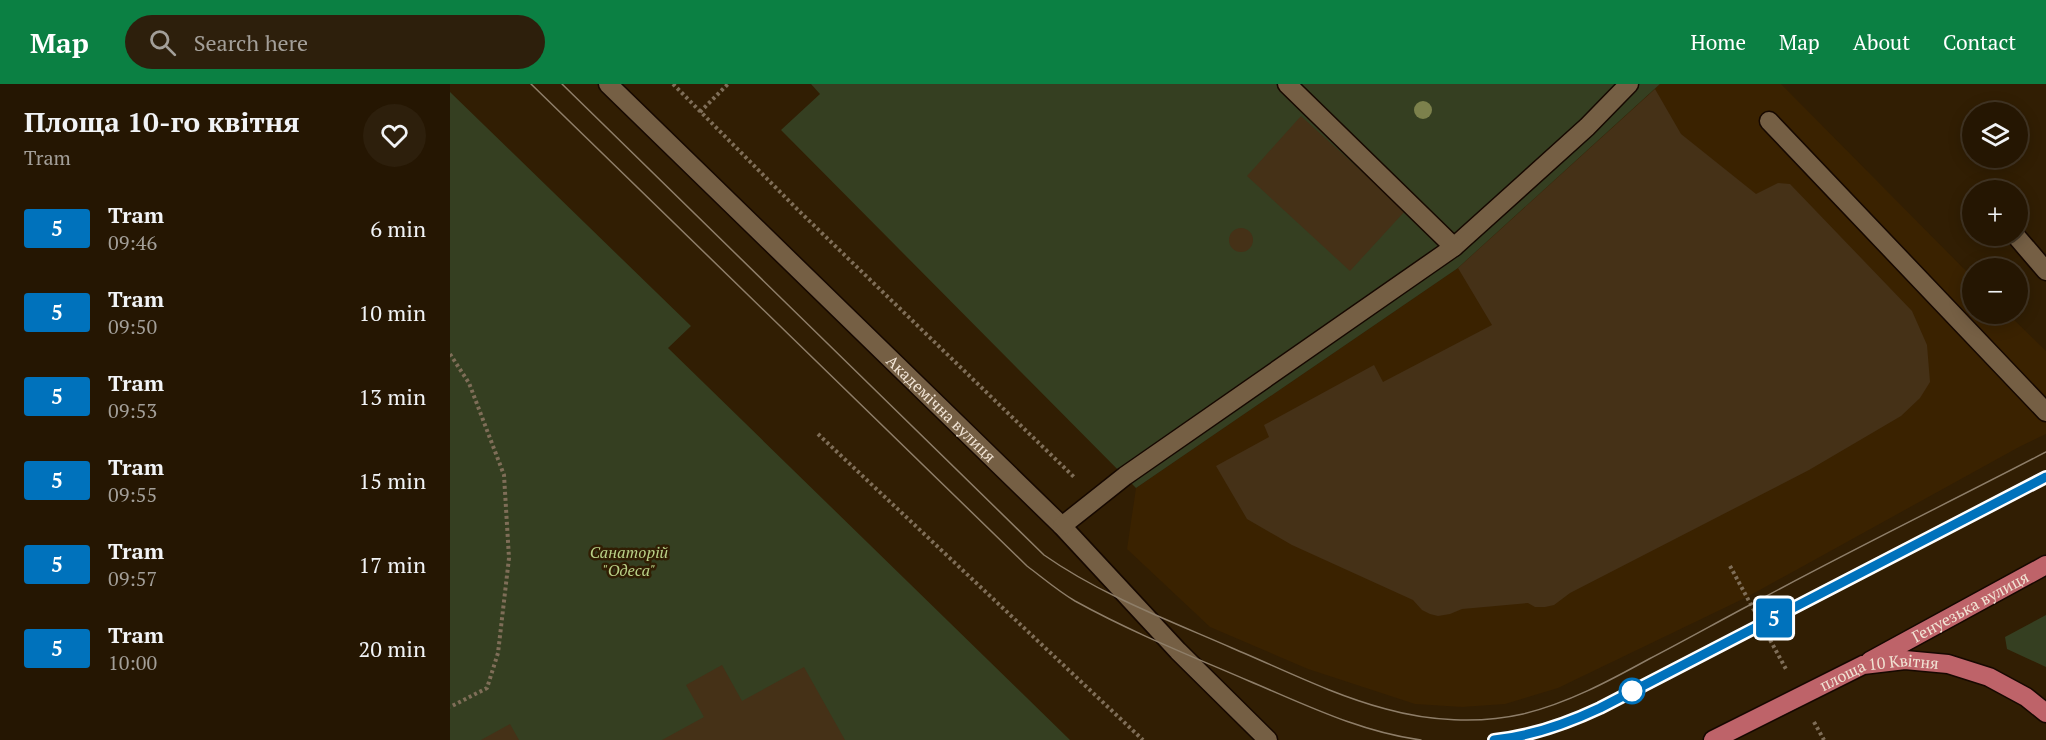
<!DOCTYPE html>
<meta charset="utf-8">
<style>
body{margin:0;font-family:"PT Serif",serif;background:#2d1f0c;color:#f1f3f6;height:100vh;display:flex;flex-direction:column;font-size:22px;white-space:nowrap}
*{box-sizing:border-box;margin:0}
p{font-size:20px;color:#a39f99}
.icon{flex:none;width:33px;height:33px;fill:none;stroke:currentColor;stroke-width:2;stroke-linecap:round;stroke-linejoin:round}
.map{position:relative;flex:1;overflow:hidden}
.sheet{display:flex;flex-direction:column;background:#251602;width:450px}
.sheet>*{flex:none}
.badge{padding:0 12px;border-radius:4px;font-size:21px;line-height:39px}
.controls{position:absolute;left:1512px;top:18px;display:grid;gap:12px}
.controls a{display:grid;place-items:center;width:66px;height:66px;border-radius:50%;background:#251602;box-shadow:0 3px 15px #0003,0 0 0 2px #423524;font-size:30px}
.map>.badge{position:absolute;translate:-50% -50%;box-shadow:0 0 0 3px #fff}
.round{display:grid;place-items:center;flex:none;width:63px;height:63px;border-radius:32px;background:#2d1f0c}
.summary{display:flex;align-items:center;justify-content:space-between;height:102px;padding:0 24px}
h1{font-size:28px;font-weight:800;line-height:45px}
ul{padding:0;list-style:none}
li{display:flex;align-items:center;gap:18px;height:84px;padding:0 24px}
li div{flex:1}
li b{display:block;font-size:22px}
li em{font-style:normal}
li .badge{min-width:66px;font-weight:700;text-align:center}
header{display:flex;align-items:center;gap:36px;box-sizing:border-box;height:84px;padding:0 30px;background:#0b8043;color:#fff}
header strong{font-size:28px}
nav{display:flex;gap:33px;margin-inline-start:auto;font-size:21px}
.search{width:420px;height:54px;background:#2d1f0c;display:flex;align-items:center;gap:15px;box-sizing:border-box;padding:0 21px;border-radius:33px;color:#a39f99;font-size:22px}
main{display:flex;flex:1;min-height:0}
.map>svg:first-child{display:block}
.built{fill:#3a2200}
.green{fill:#353f21}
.building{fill:#453117}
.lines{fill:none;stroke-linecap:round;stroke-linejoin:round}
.minor-casing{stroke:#160800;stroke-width:21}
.major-casing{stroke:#160800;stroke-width:21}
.path{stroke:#7f6e58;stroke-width:4;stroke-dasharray:3 3;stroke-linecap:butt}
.minor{stroke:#755f44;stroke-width:18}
.major{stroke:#be6369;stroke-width:18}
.tram{stroke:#8e7e69;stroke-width:1.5}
.tree{fill:#7c814c}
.line-casing{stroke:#fff;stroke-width:14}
.line{stroke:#0072bc;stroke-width:9}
.stop-dot{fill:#fff;stroke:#0072bc;stroke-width:3}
.labels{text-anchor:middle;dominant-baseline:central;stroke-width:5;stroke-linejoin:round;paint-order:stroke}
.street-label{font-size:16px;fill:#f1e4d5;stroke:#311e03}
.park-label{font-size:16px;font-style:italic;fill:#bad288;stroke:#311e03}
</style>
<header>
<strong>Map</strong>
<div class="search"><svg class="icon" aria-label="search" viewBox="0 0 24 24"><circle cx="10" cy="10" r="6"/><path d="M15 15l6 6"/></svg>Search here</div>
<nav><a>Home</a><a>Map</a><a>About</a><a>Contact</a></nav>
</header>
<main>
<section class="sheet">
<div class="summary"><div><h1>Площа 10-го квітня</h1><p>Tram</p></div><a class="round"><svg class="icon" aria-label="heart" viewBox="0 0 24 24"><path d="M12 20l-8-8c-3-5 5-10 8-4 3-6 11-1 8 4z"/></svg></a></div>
<ul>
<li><span class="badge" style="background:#0072bc;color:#fff">5</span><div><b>Tram</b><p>09:46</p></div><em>6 min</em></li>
<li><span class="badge" style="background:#0072bc;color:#fff">5</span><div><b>Tram</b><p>09:50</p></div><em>10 min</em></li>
<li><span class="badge" style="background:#0072bc;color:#fff">5</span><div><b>Tram</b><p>09:53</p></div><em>13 min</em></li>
<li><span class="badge" style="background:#0072bc;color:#fff">5</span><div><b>Tram</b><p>09:55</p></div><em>15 min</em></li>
<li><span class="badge" style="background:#0072bc;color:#fff">5</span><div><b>Tram</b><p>09:57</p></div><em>17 min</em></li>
<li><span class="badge" style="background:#0072bc;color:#fff">5</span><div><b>Tram</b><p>10:00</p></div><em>20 min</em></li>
</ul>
</section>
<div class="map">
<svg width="1596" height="656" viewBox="0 0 1596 656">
<rect width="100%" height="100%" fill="#311e03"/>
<path class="built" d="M1210,0H1331L1522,193V230H1558L1596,267V350L1569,363L1297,513L1108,604L1055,620L1012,623L965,620L858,585L760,543L677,465L686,404L1008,184Z"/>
<path class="green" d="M361,0H1210L1008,184L686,404L331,46L370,10Z
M0,8L241,242L218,264L620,656H0Z
M1596,531V583L1557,565L1555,553Z"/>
<path class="building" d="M1205,5L1231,50L1306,110L1328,99L1340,100L1462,227L1477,261L1480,298L1470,314L1451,332L1359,386L1120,509L1104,521L1095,523H1085L1078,519L1012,525L1000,530L988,532L980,530L972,526L963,516L842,461L797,435L766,382L819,353L814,341L924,281L933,298L1042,241L1008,184Z
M851,32L955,127L900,187L797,92Z
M779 156a12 12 0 1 1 24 0a12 12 0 1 1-24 0Z
M272,581L292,617L354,583L395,656H212L254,633L236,601Z
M60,640L69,656H31Z"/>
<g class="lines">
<defs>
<g id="minor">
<path id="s1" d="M158,0L612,442L728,567L818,656"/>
<path d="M1319,37L1596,328"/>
<path d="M1566,152L1596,187"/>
<path d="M1004,163L1137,43L1179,0"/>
<path d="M612,442L675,392L1004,163L837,0"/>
</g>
<g id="major">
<path id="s2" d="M1420,577L1596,481"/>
<path id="s3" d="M1263,656L1413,581L1455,576L1498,580L1539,593L1576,613L1596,629"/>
</g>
</defs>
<use href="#minor" class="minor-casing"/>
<use href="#major" class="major-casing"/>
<path class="path" d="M223,0L348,126L625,394
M250,28L278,0
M0,270L19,299L54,391L59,474L48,569L37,604L0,623
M368,350L693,656
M1280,482L1337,587
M1364,638L1374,656"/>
<use href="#minor" class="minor"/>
<use href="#major" class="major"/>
<path class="tram" d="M81,0L577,482C593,494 608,507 625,517C681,548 741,572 799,597C854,620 910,648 971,656
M112,0L594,471C651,511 718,536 782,564C832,585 883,611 936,625C979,637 1029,640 1073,630C1118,619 1159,597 1199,575C1232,558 1264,540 1296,523C1395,469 1496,420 1596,368
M1044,656C1078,652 1108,643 1139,630L1596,393"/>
</g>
<circle class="tree" cx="973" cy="26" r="9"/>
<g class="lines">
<defs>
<path id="line" d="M1044,656C1082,652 1116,640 1150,624L1596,393"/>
</defs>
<use href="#line" class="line-casing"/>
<use href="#line" class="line"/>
</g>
<circle class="stop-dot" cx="1182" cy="607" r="12"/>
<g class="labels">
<g class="street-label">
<text stroke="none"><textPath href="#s1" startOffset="465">Академічна вулиця</textPath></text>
<text stroke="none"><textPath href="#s2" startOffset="114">Генуезька вулиця</textPath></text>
<text stroke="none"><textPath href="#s3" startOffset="182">площа 10 Квітня</textPath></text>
</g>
<g class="park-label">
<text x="179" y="468">Санаторій<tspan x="179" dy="18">"Одеса"</tspan></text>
</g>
</g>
</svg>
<div class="controls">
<a><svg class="icon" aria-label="layers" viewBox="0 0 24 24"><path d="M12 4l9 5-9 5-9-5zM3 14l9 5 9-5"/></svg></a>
<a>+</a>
<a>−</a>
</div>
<b class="badge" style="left:1324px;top:534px;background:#0072bc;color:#fff">5</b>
</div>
</main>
